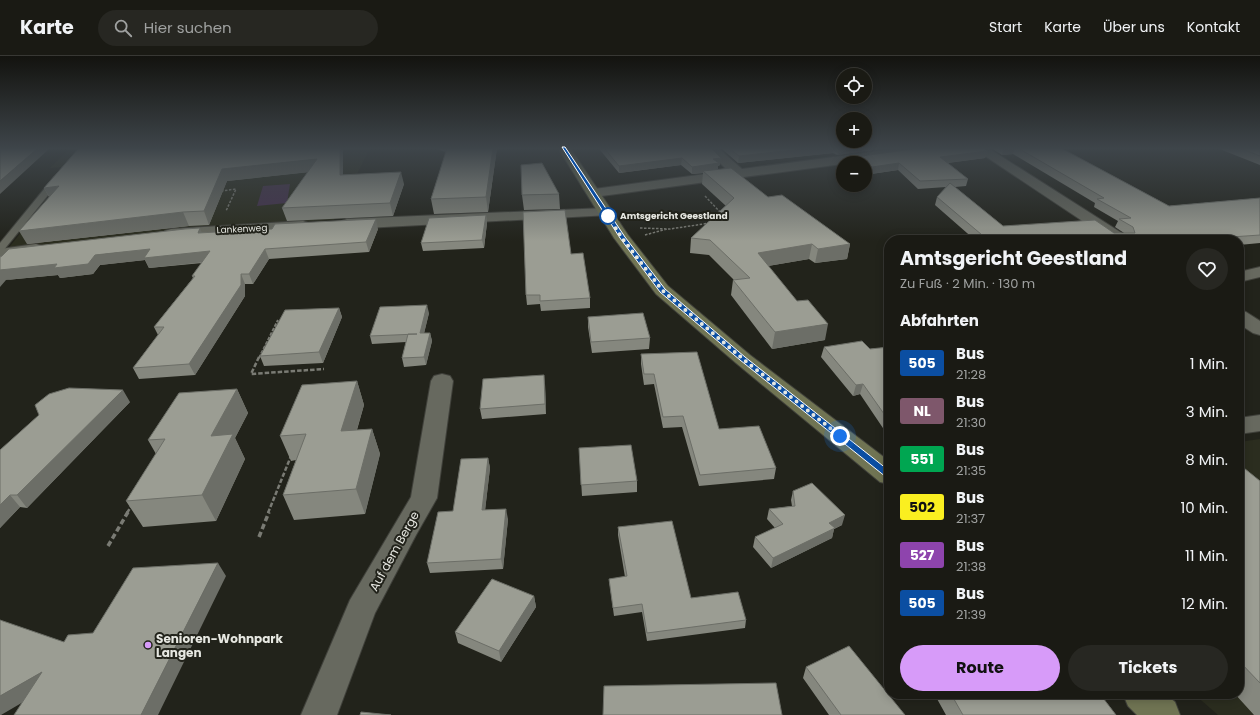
<!DOCTYPE html>
<html lang="de">
<meta charset="utf-8">
<style>
body{margin:0;font-family:Poppins,sans-serif;background:#272722;color:#f1f3f6;height:100vh;display:flex;flex-direction:column;font-size:15px;white-space:nowrap}
*{box-sizing:border-box;margin:0}
p{font-size:13px;color:#9fa1a0}
.icon{flex:none;width:22px;height:22px;fill:none;stroke:currentColor;stroke-width:2;stroke-linecap:round;stroke-linejoin:round}
.map{position:relative;flex:1;overflow:hidden}
.panel{position:absolute;left:884px;top:179px;width:360px;height:464px;display:flex;flex-direction:column;background:#1a1a14;border-radius:16px;box-shadow:0 2px 10px #0003,0 0 0 1px #383834}
.panel>*{flex:none}
.badge{padding:0 8px;border-radius:3px;font-size:14px;line-height:26px}
.fabs{position:absolute;left:836px;top:12px;display:grid;gap:8px}
.fabs a{display:grid;place-items:center;width:36px;height:36px;border-radius:50%;background:#1a1a14;box-shadow:0 2px 10px #0003,0 0 0 1px #383834;font-size:20px}
.you{position:absolute;width:20px;height:20px;margin:-10px;border:3px solid #fff;border-radius:50%;background:#1a73e8;box-shadow:0 0 0 6px #1a73e833}
.map>.badge{position:absolute;translate:-50% -50%;box-shadow:0 0 0 2px #fff}
h2{padding:0 16px;font-size:15px;line-height:36px}
.round{display:grid;place-items:center;flex:none;width:42px;height:42px;border-radius:21px;background:#272722}
.overview{display:flex;align-items:center;justify-content:space-between;height:68px;padding:0 16px}
h1{font-size:19px;font-weight:700;line-height:30px}
.cta{display:flex;gap:8px;margin-top:auto;padding:8px 16px}
.cta a{flex:1;height:46px;border-radius:24px;background:#d79bf9;color:#111;font-size:16px;font-weight:700;line-height:46px;text-align:center}
.cta a+a{background:#272722;color:#f1f3f6}
ul{padding:0;list-style:none}
li{display:flex;align-items:center;gap:12px;height:48px;padding:0 16px}
li div{flex:1}
li b{display:block;font-size:15px}
li em{font-style:normal}
li .badge{min-width:44px;font-weight:700;text-align:center}
header{display:flex;align-items:center;gap:24px;box-sizing:border-box;height:56px;padding:0 20px;background:#1a1a14;border-bottom:1px solid #383834}
header strong{font-size:19px}
nav{display:flex;gap:22px;margin-inline-start:auto;font-size:14px}
.search{width:280px;height:36px;background:#272722;display:flex;align-items:center;gap:10px;box-sizing:border-box;padding:0 14px;border-radius:22px;color:#9fa1a0;font-size:15px}
.map>svg:first-child{display:block}
.built{fill:#2b2d1f}
.green{fill:#45324f}
.lines{fill:none;stroke-linecap:round;stroke-linejoin:round}
.lane-casing{stroke:#40413b;stroke-width:2}
.street-casing{stroke:#40413b;stroke-width:2}
.secondary-casing{stroke:#40413b;stroke-width:2}
.path-far3{stroke:#7a7b74;stroke-width:1.5;stroke-dasharray:2.5 1.5;stroke-linecap:butt}
.path-far2{stroke:#7a7b74;stroke-width:2;stroke-dasharray:3.5 1.5;stroke-linecap:butt}
.path-far1{stroke:#7a7b74;stroke-width:2.5;stroke-dasharray:4.5 2;stroke-linecap:butt}
.path{stroke:#7a7b74;stroke-width:3.5;stroke-dasharray:5.5 3;stroke-linecap:butt}
.lane{fill:#67695f;fill-rule:evenodd}
.street{fill:#67695f;fill-rule:evenodd}
.secondary{fill:#707453;fill-rule:evenodd}
.wall{fill:#85877e}
.shaded-wall{fill:#6c6e67}
.building{fill:#9b9d93;stroke:#6c6e67}
.line{fill:#0b4ea2;stroke:#fff}
.walk{stroke:#e7e8e2;stroke-width:4;stroke-dasharray:0 7.2}
.stop-dot{fill:#fff;stroke:#0b4ea2;stroke-width:2}
.poi-dot{fill:#d79bf9;stroke:#22231b;stroke-width:1.5}
.labels{text-anchor:middle;dominant-baseline:central;stroke-width:4;stroke-linejoin:round;paint-order:stroke}
.far-stop-label{font-size:9px;font-weight:bold;fill:#e7e8e2;stroke:#22231b;text-anchor:start}
.far-street-label{font-size:9px;fill:#e7e8e2;stroke:#22231b}
.near-street-label{font-size:12px;fill:#e7e8e2;stroke:#22231b}
.near-poi-label{font-size:12px;font-weight:bold;fill:#e7e8e2;stroke:#22231b;text-anchor:start}
</style>
<header>
<strong>Karte</strong>
<div class="search"><svg class="icon" aria-label="search" viewBox="0 0 24 24"><circle cx="10" cy="10" r="6"/><path d="M15 15l6 6"/></svg>Hier suchen</div>
<nav><a>Start</a><a>Karte</a><a>Über uns</a><a>Kontakt</a></nav>
</header>
<div class="map">
<svg width="1260" height="659" viewBox="0 0 1260 659">
<rect width="100%" height="100%" fill="#22231b"/>
<path class="built" d="M70,92H370L334,164L194,171L7,194L74,110L50,112Z
M1260,383V659H1218L1194,638H1239V386Z"/>
<path class="green" d="M290,128L287,147L257,150L263,130Z"/>
<g class="lines">
<defs>
<path id="lane" d="M54,121H57L61,123L3,195L0,196V187Z"/>
<path id="street" d="M705,92H718L742,113L902,92H938L936,95L932,96L594,141L589,140L587,137L589,134L594,133L728,115Z
M973,92H988L1128,181L1130,184H1111Z
M605,152L610,153L612,156L610,159L347,173L342,171L339,168L342,165L347,163Z
M303,165L308,167L311,170L308,173L171,183L165,181L163,178L165,175L171,173Z
M36,188L42,190L44,193L42,196L0,203V193Z
M1260,211V221L1239,226V216Z
M1239,254L1246,256L1260,265V279L1253,277L1239,268Z
M442,318L450,320L453,325L437,442L416,479L375,557L337,659H301L350,544L411,441L431,325L434,320Z
M1260,359V375L1239,378V362Z"/>
<path id="secondary" d="M558,92H570L628,179L668,230L750,299L889,405V428L880,426L736,307L656,238L614,182Z
M1123,638H1165L1175,646L1180,659H1137L1128,650Z"/>
</defs>
<use href="#lane" class="lane-casing"/>
<use href="#street" class="street-casing"/>
<use href="#secondary" class="secondary-casing"/>
<path class="path-far3" d="M221,135L236,133L226,155
M705,140L721,157
M692,158L715,162
M640,172L670,173L710,167
M645,179L667,173"/>
<path class="path-far2" d="M259,302L278,264"/>
<path class="path-far1" d="M259,301L251,318L324,313
M127,457L132,449
M268,457L291,400"/>
<path class="path" d="M259,481L269,456
M108,490L128,456"/>
<use href="#lane" class="lane"/>
<use href="#street" class="street"/>
<use href="#secondary" class="secondary"/>
</g>
<path class="wall" d="M79,92L343,119L404,128L393,160L287,165L282,152L308,116L227,125L209,169L189,170L27,188L49,141L44,132Z
M433,92H497L488,156L434,158L431,143L446,96Z
M600,92H711L720,109L718,110V113L850,188L847,203L815,207L809,203L768,210L825,284L772,293L731,239L733,224H734L709,199L690,197L691,182L726,150L702,128L703,117L692,118L681,109L619,117L600,94Z
M721,92H888L837,99L833,97L738,107Z
M991,92H1061L1169,150L1260,142V187L1239,189V184H975L935,149L937,141L946,131L918,133L898,114L871,118L865,115V107H853L854,101L987,95L985,102L948,107L968,123L966,130L955,131L1003,170L1114,177H1124L1115,171L1118,165L1094,151L1095,147L1013,98L1002,99Z
M1217,92H1260V109Z
M559,138L560,153L524,154L522,139Z
M486,159L487,167L484,192L423,195L421,187Z
M378,173L369,196L269,203L253,228H245V240L195,319L139,323L133,312L158,279L154,271L193,222L192,220L202,207L149,212L145,204L100,209L93,218L60,222L58,219L6,224L201,177Z
M571,198L590,242V252L541,255L540,248L527,249L526,239Z
M339,252L342,261L323,307L264,310L260,300Z
M429,257L424,277H430L432,285L426,309L404,311L402,302L406,286L372,288L370,280Z
M588,261L650,282L649,293L592,297L588,271Z
M824,291L870,293L889,291V381L860,338L853,340L821,301Z
M641,298L719,373L776,412L774,423L699,430L682,371L663,372L654,328L644,329L641,308Z
M357,325L364,349L357,374L372,373L380,398L365,458L294,464L283,439L296,404L291,405L280,380Z
M545,328L546,358L482,363L480,353Z
M237,333L248,357L235,382L245,403L216,465L143,471L126,445L156,398L148,384Z
M130,346L27,452L20,451L0,472V394L39,359Z
M579,392L637,425V436L582,440Z
M488,402L490,412L485,454L508,463L503,513L430,517L427,507L453,455Z
M1239,408L1260,425V659H1254L1235,638H1239Z
M793,435L842,469L834,473L832,482L771,512L753,491L755,481L775,472L767,463L769,453L792,450L791,444Z
M618,471L691,542L746,564L745,572L647,585L642,556L614,560L610,531L609,523L625,521L618,479Z
M534,540L536,551L501,606L458,587L455,576Z
M806,611L905,659H829L803,622Z
M938,638H1100L1116,659H946L936,641Z"/>
<path class="shaded-wall" d="M38,92H50L0,138V125Z
M340,92H343V131L340,119Z
M493,92H497L488,156L486,141Z
M811,92H834L833,97L738,107L739,100Z
M838,92H888L837,99Z
M1004,92H1015L1013,98L1002,99Z
M987,95L985,102L938,108L940,101Z
M682,102L681,109L619,117V110Z
M721,102L720,109L718,110V115H703V117L692,118V111L713,103Z
M317,103L320,115L227,125L209,169L204,155L222,113Z
M899,107L898,114L871,118L872,111Z
M401,116L404,128L393,160L390,147Z
M59,130L51,144L44,132Z
M183,156L189,170L27,188L19,175Z
M486,159L487,167L484,192L482,184Z
M376,163L378,173L369,196L366,186Z
M200,172L204,182L198,177Z
M812,188L809,203L756,212L758,197Z
M850,188L847,203L815,207L818,193Z
M150,193L210,195L215,205L149,212L145,204L100,209L93,218L60,222L58,219L6,224L0,231V214L95,199Z
M265,193L269,203L253,228L249,218Z
M241,218L245,228V240L195,319L189,308Z
M427,249L429,257L422,286L420,277Z
M339,252L342,261L323,307L319,296Z
M828,268L825,284L772,293L775,276Z
M430,277L432,285L426,309L424,301Z
M544,319L545,328L546,358L545,348Z
M357,325L364,349L349,400L341,375Z
M863,328L860,338L853,340L856,329Z
M237,333L248,357L235,382L245,403L216,465L202,439L211,380Z
M123,334L130,346L27,452L17,439Z
M372,373L380,398L365,458L356,433Z
M488,402L490,412L484,464L482,454Z
M10,439L20,451L0,472V449Z
M506,453L508,463L503,513L501,503Z
M845,459L842,469L834,473L832,482L771,512L773,502L829,467Z
M218,507L226,520L158,659H141Z
M534,540L536,551L501,606L499,595Z
M42,616L54,628L1,659H0V640Z"/>
<path class="building" d="M0,92H38L0,125Z
M79,92H340V119L401,116L390,147L282,152L317,103L222,113L204,155L183,156L19,175L59,130L44,132Z
M447,92H493L486,141L431,143Z
M604,92H711L721,102L713,103L719,107L692,111L682,102L619,110Z
M729,92H811L739,100Z
M920,92H984L987,95L940,101L968,123L920,125L899,107L872,111L854,101Z
M1018,92H1061L1169,150L1260,142V179L1202,183L1204,184H988L937,141L950,127L1003,170L1095,164L1114,177H1135L1133,171L1119,163L1131,162L1097,143L1104,142Z
M1240,92H1260V100Z
M542,107L559,138L522,139L521,109Z
M731,112L768,141L782,139L850,188L818,193L812,188L758,197L797,245L808,244L828,268L775,276L733,224L750,222L710,184L691,182L734,142L703,115Z
M565,154L571,198L583,197L590,242L540,245V239H526L523,156Z
M486,159L482,184L421,187L429,162Z
M376,163L366,186L265,193L249,218H241V229L189,308L133,312L164,271H154L195,220H192L210,195L144,202L150,193L95,199L88,208L54,212L57,208L0,214V201L2,200L9,193L185,173L200,172L198,177L272,173L275,168Z
M427,249L420,277H430L424,301L402,302L408,278H417L370,280L380,251Z
M339,252L319,296L260,300L285,254Z
M643,257L650,282L591,286L588,261Z
M862,285L870,293L889,291V365L863,328L856,329L824,291Z
M697,296L719,373L759,370L776,412L700,419L683,360L663,361L654,318H644L641,298Z
M544,319L545,348L480,353L483,323Z
M357,325L341,375L372,373L356,433L283,439L306,378L280,380L302,329Z
M69,332L123,334L17,439H10L0,449V394L39,359L35,349L49,338Z
M237,333L211,380L233,378L202,439L126,445L165,383L148,384L179,337Z
M631,389L637,425L581,429L579,392Z
M488,402L482,454L506,453L501,503L427,507L438,456L453,455L461,403Z
M1239,408L1260,425V627L1239,605Z
M812,427L845,459L829,467L835,472L773,502L755,481L783,468L769,453L795,450L793,435Z
M672,465L691,542L738,536L746,564L647,577L642,548L613,552L609,523L627,520L618,471Z
M218,507L141,659H14L42,616L0,640V564L64,586L68,579L93,577L133,512Z
M492,523L534,540L499,595L455,576Z
M849,590L905,659H841L806,611Z
M776,627L782,659H603L604,630Z
M951,638H1100L1116,659H963Z
M361,656L391,659H360Z"/>
<linearGradient id="sky" x2="0" y2="1"><stop stop-color="#13130f"/><stop offset="0.5" stop-color="#3e454a"/><stop offset="1" stop-color="#3e454a" stop-opacity="0"/></linearGradient>
<rect width="1260" height="185" fill="url(#sky)"/>
<path class="line" d="M562,91H565L625,181L665,233L745,301L892,417L894,419L892,421H886L740,304L660,236L620,182Z"/>
<g class="lines">
<path class="walk" d="M608,160L622,182L662,234L743,303L840,380"/>
</g>
<circle class="stop-dot" cx="608" cy="160" r="8"/>
<circle class="poi-dot" cx="148" cy="589" r="4"/>
<g class="labels">
<g class="far-stop-label">
<text x="620" y="160">Amtsgericht Geestland</text>
</g>
<g class="far-street-label">
<text transform="translate(242 173) rotate(-3)">Lankenweg</text>
</g>
<g class="near-street-label">
<text transform="translate(394 495) rotate(-61)">Auf dem Berge</text>
</g>
<g class="near-poi-label">
<text x="156" y="582">Senioren-Wohnpark<tspan x="156" dy="14">Langen</tspan></text>
</g>
</g>
</svg>
<div class="fabs">
<a><svg class="icon" aria-label="locate" viewBox="0 0 24 24"><circle cx="12" cy="12" r="6"/><path d="M12 2v4M12 18v4M2 12h4M18 12h4"/></svg></a>
<a>+</a>
<a>−</a>
</div>
<div class="you" style="left:840px;top:380px"></div>
<section class="panel">
<div class="overview"><div><h1>Amtsgericht Geestland</h1><p>Zu Fuß · 2 Min. · 130 m</p></div><a class="round"><svg class="icon" aria-label="heart" viewBox="0 0 24 24"><path d="M12 20l-8-8c-3-5 5-10 8-4 3-6 11-1 8 4z"/></svg></a></div>
<h2>Abfahrten</h2>
<ul>
<li><span class="badge" style="background:#0b4ea2;color:#fff">505</span><div><b>Bus</b><p>21:28</p></div><em>1 Min.</em></li>
<li><span class="badge" style="background:#7e576b;color:#fff">NL</span><div><b>Bus</b><p>21:30</p></div><em>3 Min.</em></li>
<li><span class="badge" style="background:#00a651;color:#fff">551</span><div><b>Bus</b><p>21:35</p></div><em>8 Min.</em></li>
<li><span class="badge" style="background:#faef20;color:#111">502</span><div><b>Bus</b><p>21:37</p></div><em>10 Min.</em></li>
<li><span class="badge" style="background:#8e44ad;color:#fff">527</span><div><b>Bus</b><p>21:38</p></div><em>11 Min.</em></li>
<li><span class="badge" style="background:#0b4ea2;color:#fff">505</span><div><b>Bus</b><p>21:39</p></div><em>12 Min.</em></li>
</ul>
<div class="cta"><a>Route</a><a>Tickets</a></div>
</section>
</div>
